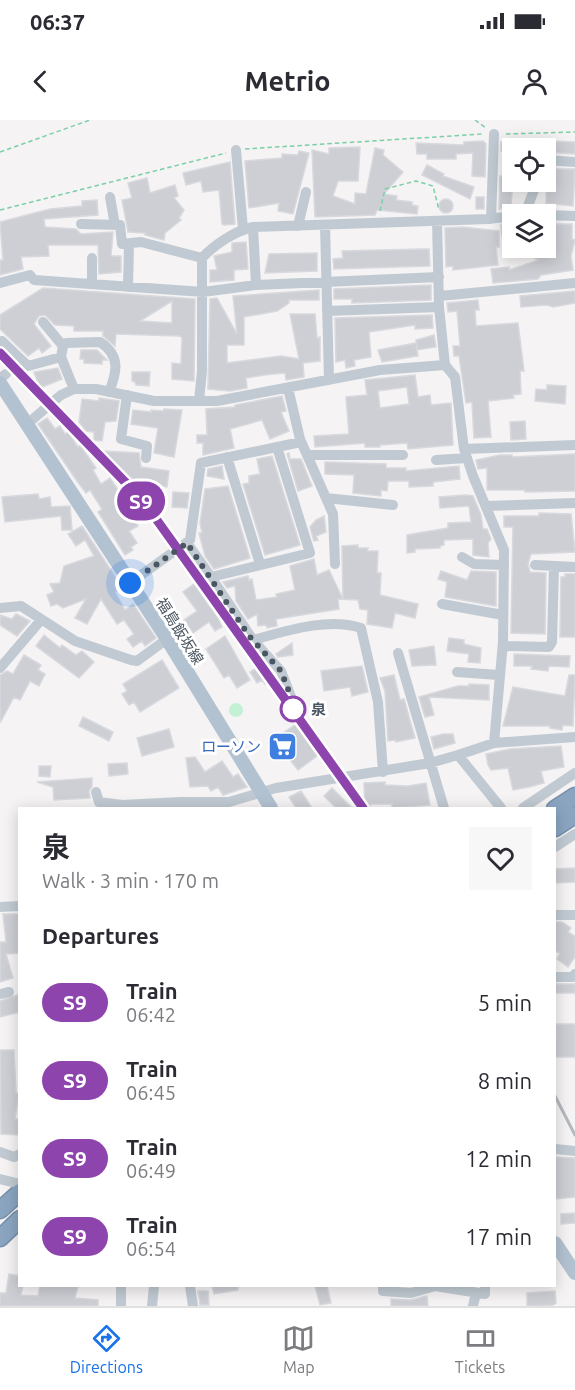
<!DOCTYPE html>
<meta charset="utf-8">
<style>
body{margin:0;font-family:Ubuntu,"Noto Sans JP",sans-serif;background:#f7f7f7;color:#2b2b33;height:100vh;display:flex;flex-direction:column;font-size:22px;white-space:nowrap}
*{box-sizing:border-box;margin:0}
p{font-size:20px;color:#7c7c81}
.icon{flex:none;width:33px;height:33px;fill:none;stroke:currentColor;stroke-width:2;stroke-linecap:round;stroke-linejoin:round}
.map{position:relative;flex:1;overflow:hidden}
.side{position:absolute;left:18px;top:687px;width:538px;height:480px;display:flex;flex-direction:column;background:#fff;border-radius:0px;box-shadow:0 3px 15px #0003}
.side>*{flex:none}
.badge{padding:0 12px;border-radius:20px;font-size:21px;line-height:39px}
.controls{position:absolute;left:502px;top:18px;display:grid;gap:12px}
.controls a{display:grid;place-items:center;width:54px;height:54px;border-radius:0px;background:#fff;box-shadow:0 3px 15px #0003;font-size:30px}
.you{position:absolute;width:30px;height:30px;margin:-15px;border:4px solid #fff;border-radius:50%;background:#1a73e8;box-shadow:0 0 0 9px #1a73e833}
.map>.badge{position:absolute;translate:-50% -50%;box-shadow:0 0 0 3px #fff}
h2{padding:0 24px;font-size:22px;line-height:54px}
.round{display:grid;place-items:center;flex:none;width:63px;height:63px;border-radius:0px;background:#f7f7f7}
.head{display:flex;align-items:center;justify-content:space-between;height:102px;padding:0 24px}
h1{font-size:28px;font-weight:700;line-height:45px}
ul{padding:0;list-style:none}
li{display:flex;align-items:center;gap:18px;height:78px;padding:0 24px}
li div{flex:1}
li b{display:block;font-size:22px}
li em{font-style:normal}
li .badge{min-width:66px;font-weight:700;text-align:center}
.status{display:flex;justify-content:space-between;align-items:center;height:42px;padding:0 30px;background:#fff;direction:ltr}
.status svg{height:16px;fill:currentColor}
header{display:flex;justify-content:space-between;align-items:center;height:78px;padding:0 24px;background:#fff;font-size:27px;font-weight:700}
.dock{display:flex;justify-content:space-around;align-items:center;height:84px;border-top:2px solid #e1e1e2;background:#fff;font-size:16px;color:#7c7c81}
.dock a{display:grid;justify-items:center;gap:3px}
.dock .active{color:#1a73e8}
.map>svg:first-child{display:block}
.green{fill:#c3f1d5}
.building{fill:#cdcfd5;stroke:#d7d9de;stroke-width:1.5;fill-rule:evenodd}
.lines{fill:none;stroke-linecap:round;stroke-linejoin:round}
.highway-casing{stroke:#7690ad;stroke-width:19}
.path{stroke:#7ad0a6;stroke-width:1.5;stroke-dasharray:4.5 3;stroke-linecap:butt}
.minor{stroke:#c1cad2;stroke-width:10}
.major{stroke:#b3c2d1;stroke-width:14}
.highway{stroke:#8ba5c1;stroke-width:16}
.rail{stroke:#b5b8bd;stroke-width:3}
.line-casing{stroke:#fff;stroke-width:14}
.line{stroke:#8e44ad;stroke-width:9}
.walk{stroke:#4a5661;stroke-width:6;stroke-dasharray:0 10.8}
.stop-dot{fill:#fff;stroke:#8e44ad;stroke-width:3}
.labels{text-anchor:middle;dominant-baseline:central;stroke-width:6;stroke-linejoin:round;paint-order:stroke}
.street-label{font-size:15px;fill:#4a5661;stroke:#fff}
.stop-label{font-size:15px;font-weight:bold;fill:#4a5661;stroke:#fff;text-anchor:start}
.shop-label{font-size:15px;fill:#366cbe;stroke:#fff;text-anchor:end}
</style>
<div class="status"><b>06:37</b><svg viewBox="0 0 49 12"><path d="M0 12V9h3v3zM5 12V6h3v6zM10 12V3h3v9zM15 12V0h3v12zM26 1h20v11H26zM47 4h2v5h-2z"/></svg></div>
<header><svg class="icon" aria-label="back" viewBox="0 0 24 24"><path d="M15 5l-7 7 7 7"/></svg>Metrio<svg class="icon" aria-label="person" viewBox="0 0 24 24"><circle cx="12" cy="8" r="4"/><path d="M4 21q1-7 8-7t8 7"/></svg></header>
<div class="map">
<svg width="575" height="1186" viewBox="0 0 575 1186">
<rect width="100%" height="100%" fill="#f5f3f3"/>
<path class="green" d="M229 590a7 7 0 1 1 14 0a7 7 0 1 1-14 0Z"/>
<path class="building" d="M483,21L486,24L485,57L472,56L473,33L456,34V39H427V34H417L416,23L464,25V22Z
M548,21L575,22V34L547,32Z
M501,22H513V31H501Z
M360,27L358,61H338L333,76L355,84V73L366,74L375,28L384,30L383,35L403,52L384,74L397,76L396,80L412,82V85L418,86L417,94L377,90L375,95L315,97L312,30L329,34V28Z
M299,31L309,33L293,94L278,91L279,83L249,88L245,41L282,38V34L298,35Z
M230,42L235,104L224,105L222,104L219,70L203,72L201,61L186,65L183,53Z
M427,45L444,54L443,56L474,67L470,79L422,55Z
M547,49H575L573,86L546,83Z
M500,56L513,57L511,89H499Z
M147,58L150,73L175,65L178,76L174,78L184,90L179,98L181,100L165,113L164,120L145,115V113L128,112L122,80L132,78L128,63Z
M476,77H484V89H476Z
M439 86a7 7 0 1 1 14 0a7 7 0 1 1-14 0Z
M97,80L98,95L44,99L45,107L76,109L81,114L113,112L111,136H121V152L99,154L98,125H48L49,136L21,137L23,149L0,155V140H3L0,102L50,89L82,86V81Z
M513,104V115L502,116L501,105Z
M546,104H572V119L575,120L571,136L573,150L541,155L538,159L493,163L491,149L509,147V150L539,140L512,128H536L548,133Z
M462,107L499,111V127H496L498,145L453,150V146L446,147L445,108Z
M246,122L248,149L234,150V160L210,162V150H217L214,136L232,132V123Z
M421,129H429L430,146L334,149L333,139L343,138L342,131Z
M317,133V151L265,153L269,134Z
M431,165V180L352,183V179H334V169Z
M43,168L195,179L194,261L172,259V243L181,244L182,218L180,216L116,214L115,226L103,216V211H74V206L55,205L45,195L39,196L34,204L51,226L42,233L39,228L28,236L0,209V195ZM172,181V203L140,201Z
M319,170V180H289V183L277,191L244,197V225H227V243L281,236L299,239L290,194H315L317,218L320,217V241L303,243L304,257L286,260L285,253L264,255L246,258L247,268L230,271L208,269L210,179L217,178L237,214L233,176Z
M575,171V183L553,187L547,185L521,187L520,176Z
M478,180L479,190H475L476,206L518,203L524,251H520L521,274L513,275L514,278L488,281L491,317L474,318L472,282L466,283L459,236H454L453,226H460L457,191L448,192L447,183Z
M432,195L433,208L415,209V205L369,212L371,237L354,240L355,246L346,248L345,240L336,242L335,198Z
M434,215L436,227L417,230L416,220Z
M416,223L418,236L382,242L378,230Z
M81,230H97L107,240H102V244L84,243V239H80Z
M58,248L62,259L40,268L34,252Z
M132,252H150L149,266L136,265L135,262L132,261Z
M415,255L418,277L430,275L431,285L451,283L453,325L408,329L407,323L380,325V327H365V323L315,327L314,316L349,314L346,277L367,275L365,260ZM407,267L409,284L380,288L378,271Z
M547,265L566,266L565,284L535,281L536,269L547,270Z
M282,276L286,291L281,292L289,311L270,319L262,300L230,309L234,328L203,335V323H197V315H207L206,289L235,287V285Z
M99,278L119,281L116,301L105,302L102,321L94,320V312L86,311L79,302L82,279L99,281Z
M164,289L182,290L174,337L154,333L158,308L131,304L133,290L151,292V290L163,291Z
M47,298L55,309L60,306L65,314L68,312L78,327L80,325L96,348L93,350L101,364L110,358L122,376L123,369L142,391L133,397L138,406L129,411L137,423L131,427L133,430L125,435L98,392L102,389L90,370L86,373L77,361L38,304Z
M525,301L526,319L511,320L510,302Z
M103,331L139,333L141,347L169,351L167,367L142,363V368Z
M289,333L290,339H301L312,366L298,371L287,334Z
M575,334V371L525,372V370H487V348L478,349L476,340L500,335H512V337Z
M272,336L300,425L265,435L243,364L249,363V356L260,354L257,339Z
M325,342L386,344V348H406V351L459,346L460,359L433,362V366L409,367V361H388L387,371L381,370V376L353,373L354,355L325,354Z
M222,346L224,359L207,356L208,349Z
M228,366L250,438L214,449L205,436L199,413H202L200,403L205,369Z
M173,372L189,373L187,388L172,387Z
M38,374L39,379L50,377L51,387L70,386L72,410H62L61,396L5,402L2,377Z
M466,375L473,376L481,395L483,409H487L491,419L488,423L489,437L473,435V419L444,420V425L440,426V428L415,429V432L407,433V415L448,408V403L471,402L469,386L440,388L439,377Z
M539,393L571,394L575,432L531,434L528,444L530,452L546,453L545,514L511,513L513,407H504V396H539Z
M324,396L326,412L316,416L318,420L314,421L310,407L316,400Z
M82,406L122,467L115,472L125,490L133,484L156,518L145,526L142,521L133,527L127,519L134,514L124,500L117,504L101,479L87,504L75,498L86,479L63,488L57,484L51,486L47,475L54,472L50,464L60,463L64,446L94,436L85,420L76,426L68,414Z
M358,425V428H368L367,431H378L377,453H381L380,475L418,484L415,498L395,493L392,508L367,504L368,490L360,489L358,480L338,479L339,489L276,499L277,506L267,508L266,505L258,506L257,494L248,499L236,481L235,466L227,468L223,462L248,456L249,460L252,459L256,480L277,477L276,474L295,470L290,446L314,439L317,455L329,450L343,479L342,426Z
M441,451L467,460L471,451L496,452V486L445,477L447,462L438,459Z
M565,454H575V517H560L561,457H565Z
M194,464L218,498L222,507L215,511L209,502L193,513L184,500L197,491L183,472Z
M16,494L30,501L17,516L0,505V495L12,499Z
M44,515L60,528L62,525L76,535L82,531L94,542L79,558L36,526Z
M225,516L250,560L237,568L229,555L224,558L206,529Z
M449,518L464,520V524L481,528L480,543L468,542L469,534L447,531Z
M292,523L293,535L278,537L276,534Z
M434,526L436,545L412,546L409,530Z
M514,534L570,536L569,547L549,546L548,551L531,549L532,546H514Z
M24,535L41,545L38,550L45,554L39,566L30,561L20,580L14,577L0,603V555L7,551L13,554Z
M162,540L179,568L140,592L134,582L129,585L122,574L127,571L123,564Z
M264,543L275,557L265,564L262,560L257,563L250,552Z
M362,546L368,572L352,576L350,567L324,571L321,551Z
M394,555L400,580L404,579L415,618L396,622L395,620L388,621L385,571L380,558Z
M569,555H575L573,606L563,605L562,610L550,608V606H503L513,567L565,576Z
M469,564L489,565V580L429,577L434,595L425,597L419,577L458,566H469Z
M83,597L113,612L109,621L79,606Z
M299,602L321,633L298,650L286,635L281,639L269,623Z
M169,609L174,627L142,636L137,618Z
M443,614H453L455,623L434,629L431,617Z
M561,626L564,647L541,651L544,663L529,667L513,670L508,648L491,650L488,645L486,634L510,629Z
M195,637L205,652L222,641L233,657L238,654L247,667L223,675L218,667L211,671L208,666L190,667L186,638Z
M127,643L128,654L109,656L108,644Z
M39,646H51L50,657L39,656Z
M92,658V666L89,671L90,678L54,680L53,667L37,662Z
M385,662V665L408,666L426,663L430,685L392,688V684H372L365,688L364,663Z
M332,668L352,688H336L324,676Z
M301,671L312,688H296L289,677Z
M575,748V762L555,763V749Z
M3,794H20V833L6,834L13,858L0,862V822H6Z
M555,802H562L571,808L568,812L575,816V837L568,847L557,839L560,833L555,831Z
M555,864H575V873H555Z
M20,874V892L0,897V881Z
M556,904H575V937H555Z
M0,930H14L16,973H19L15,999H20V1015L1,1014Z
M555,1037L575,1038V1077L555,1079Z
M575,1093V1103L561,1104V1094Z
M9,1154L20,1156V1166H23L21,1175L38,1176L40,1166H78L75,1178L98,1180V1186H0V1173H6Z
M212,1166H238V1170L214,1174Z
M315,1166H327L331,1183L320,1185Z
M198,1171H208L209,1185H200Z
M555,1171L556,1183L553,1185L527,1186V1173Z
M427,1176L428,1186H391V1179L411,1180Z"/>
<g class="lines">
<defs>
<path id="highway" d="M555,689L575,676
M555,708L575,695
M0,1090L20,1072
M0,1118L20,1099"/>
</defs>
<use href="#highway" class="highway-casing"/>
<path class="path" d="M475,0L486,8
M506,14L575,12
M245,29L483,14
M0,32L90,0
M0,90L226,33
M380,91L385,69L416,61L433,66L439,90"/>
<path class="minor" d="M236,30L243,109
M546,40L575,42
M110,77L115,105
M525,94L537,62
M546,95L575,96
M491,99L494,14
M437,101L439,187L445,245
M81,104L120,105L122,124L141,122L202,138
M325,105L329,260
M298,106L306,72
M253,107L256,165
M0,163L30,155L34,160L203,172L256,165L439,157
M92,164V138
M128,167L129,124
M440,176L575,163
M327,191L439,187
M43,202L63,226
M2,221L28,246L61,237
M0,258L6,254
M288,268L300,319L333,394L335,444
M74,269L61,237L63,226L66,223L100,222C121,236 117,252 109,272
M127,275L121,319L147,326L146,338
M199,281L202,251V138C215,124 235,111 253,107L488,99L513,96
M26,305L61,275L74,269H96L154,281H217L380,250L445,245L455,257L464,329L473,356L504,430L503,522L494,623
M464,329L575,325
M309,335H403
M227,337L260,444
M436,340L467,338
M326,378L393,385
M487,386L575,383
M187,423L211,457L310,433L277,327
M462,437L474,444L504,445
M535,445L575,447
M211,457L253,520
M130,463L190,420L201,343L301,322
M442,484L503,495
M0,488L21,486L75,521L131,540L137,541L167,519
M503,526L549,527L552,522L554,446
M398,533L444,688
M0,548L41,500
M457,552L499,555
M295,587L281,551L253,520C286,511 328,497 361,508L378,582L383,652
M458,635L494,623L575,617
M96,672L99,682L122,685L181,682
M178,688L181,682H229L276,668L430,643L458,635L501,688
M523,688L575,653
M555,727L575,714
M0,787L20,786
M555,795H575
M555,857H573L575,854
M0,874L9,872
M555,1029L575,1031
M0,1032L14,1037L20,1034
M0,1059L20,1064
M190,1166L193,1186
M383,1166V1171L411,1173L435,1166L485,1174V1166
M121,1186V1166
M152,1186L154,1166
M473,1186L476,1173"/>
<path class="major" d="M0,263L167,519L271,688
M555,1123L575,1153"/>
<use href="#highway" class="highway"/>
<path class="rail" d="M0,233L127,364L154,396L363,688
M555,976L575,1015"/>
</g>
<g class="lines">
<defs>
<path id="line" d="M0,233L127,364L154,396L363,688"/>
</defs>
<use href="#line" class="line-casing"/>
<use href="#line" class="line"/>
<path class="walk" d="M130,463L187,423L249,516L281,551L295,587L293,589"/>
</g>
<defs>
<symbol id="supermarket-square" viewBox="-11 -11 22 22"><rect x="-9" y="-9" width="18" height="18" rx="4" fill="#3f7fe0" stroke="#fff"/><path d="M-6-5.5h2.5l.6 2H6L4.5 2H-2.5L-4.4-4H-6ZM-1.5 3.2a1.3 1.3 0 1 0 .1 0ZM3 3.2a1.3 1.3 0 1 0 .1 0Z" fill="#fff"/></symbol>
</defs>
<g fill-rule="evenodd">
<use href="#supermarket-square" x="266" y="610" width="33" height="33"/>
</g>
<circle class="stop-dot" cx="293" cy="589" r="12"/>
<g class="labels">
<g class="street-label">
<text transform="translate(180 511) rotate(58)">福島飯坂線</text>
</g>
<g class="stop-label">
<text x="311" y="589">泉</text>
</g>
<g class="shop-label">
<text x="261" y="626">ローソン</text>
</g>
</g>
</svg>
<div class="controls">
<a><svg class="icon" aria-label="locate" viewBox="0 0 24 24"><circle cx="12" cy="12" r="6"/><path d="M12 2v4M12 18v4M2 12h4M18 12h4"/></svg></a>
<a><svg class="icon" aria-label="layers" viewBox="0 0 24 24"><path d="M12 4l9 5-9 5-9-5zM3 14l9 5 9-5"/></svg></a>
</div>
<div class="you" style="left:130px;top:463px"></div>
<b class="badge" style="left:141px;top:381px;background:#8e44ad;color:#fff">S9</b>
<section class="side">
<div class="head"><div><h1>泉</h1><p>Walk · 3 min · 170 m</p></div><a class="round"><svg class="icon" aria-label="heart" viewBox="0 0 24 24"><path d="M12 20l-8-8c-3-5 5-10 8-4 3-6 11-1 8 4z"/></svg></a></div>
<h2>Departures</h2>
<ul>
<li><span class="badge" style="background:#8e44ad;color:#fff">S9</span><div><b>Train</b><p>06:42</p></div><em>5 min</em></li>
<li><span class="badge" style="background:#8e44ad;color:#fff">S9</span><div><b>Train</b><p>06:45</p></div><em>8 min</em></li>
<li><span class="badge" style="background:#8e44ad;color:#fff">S9</span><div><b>Train</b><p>06:49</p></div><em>12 min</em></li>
<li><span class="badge" style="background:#8e44ad;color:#fff">S9</span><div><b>Train</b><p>06:54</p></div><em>17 min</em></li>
</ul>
</section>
</div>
<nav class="dock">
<a class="active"><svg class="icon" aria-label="directions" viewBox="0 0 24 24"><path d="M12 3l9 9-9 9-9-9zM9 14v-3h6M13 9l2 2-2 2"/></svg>Directions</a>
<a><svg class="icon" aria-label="map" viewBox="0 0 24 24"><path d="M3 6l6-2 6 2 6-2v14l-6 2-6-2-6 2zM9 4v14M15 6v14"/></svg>Map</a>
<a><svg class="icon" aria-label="tickets" viewBox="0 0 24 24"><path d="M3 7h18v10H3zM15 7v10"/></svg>Tickets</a>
</nav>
